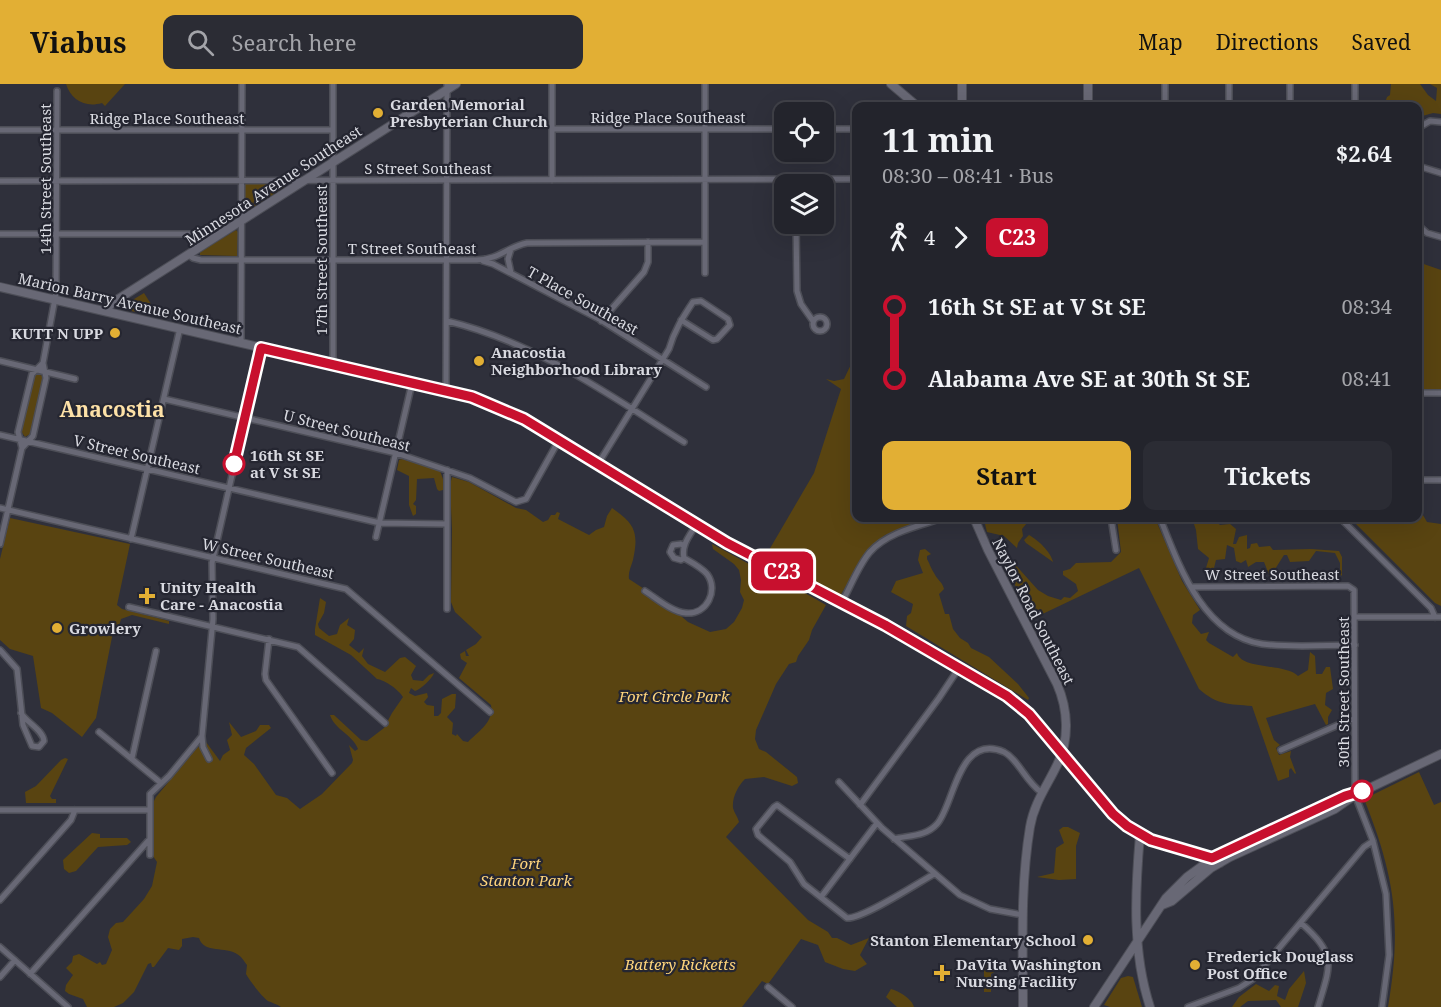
<!DOCTYPE html>
<meta charset="utf-8">
<style>
body{margin:0;font-family:"Noto Serif",serif;background:#2b2c34;color:#f1f3f6;height:100vh;display:flex;flex-direction:column;font-size:22px;white-space:nowrap}
*{box-sizing:border-box;margin:0}
p{font-size:20px;color:#a3a4a9}
.icon{flex:none;width:33px;height:33px;fill:none;stroke:currentColor;stroke-width:2;stroke-linecap:round;stroke-linejoin:round}
.map{position:relative;flex:1;overflow:hidden}
.drawer{position:absolute;left:852px;top:18px;width:570px;height:420px;display:flex;flex-direction:column;background:#23242c;border-radius:12px;box-shadow:0 6px 24px #0002,0 0 0 2px #404148}
.drawer>*{flex:none}
.badge{padding:0 12px;border-radius:9px;font-size:21px;line-height:39px}
.buttons{position:absolute;left:774px;top:18px;display:grid;gap:12px}
.buttons a{display:grid;place-items:center;width:60px;height:60px;border-radius:12px;background:#23242c;box-shadow:0 6px 24px #0002,0 0 0 2px #404148;font-size:30px}
.map>.badge{position:absolute;translate:-50% -50%;box-shadow:0 0 0 3px #fff}
.legs{display:flex;align-items:center;gap:9px;height:66px;padding:0 30px;font-size:20px}
.legs p{margin-inline-start:auto}
.headline{display:flex;align-items:center;justify-content:space-between;height:102px;padding:0 30px}
h1{font-size:33px;font-weight:700;line-height:45px}
.button{display:flex;gap:12px;margin-top:auto;padding:12px 30px}
.button a{flex:1;height:69px;border-radius:12px;background:#e2af34;color:#111;font-size:24px;font-weight:700;line-height:69px;text-align:center}
.button a+a{background:#2b2c34;color:#f1f3f6}
ul{padding:0 30px;list-style:none}
li{display:flex;align-items:center;gap:21px;height:72px;font-size:22px}
li i{display:grid;place-items:center;width:9px;height:100%;margin:0 8px;background:currentColor}
li i::after{content:'';width:15px;height:15px;margin:-8px;border:4px solid;border-radius:50%;background:#23242c}
li p{margin-inline-start:auto}
li:first-child i{background:linear-gradient(#0000 50%,currentColor 0)}
li:last-child i{background:linear-gradient(currentColor 50%,#0000 0)}
header{display:flex;align-items:center;gap:36px;box-sizing:border-box;height:84px;padding:0 30px;background:#e2af34;color:#111}
header strong{font-size:28px}
nav{display:flex;gap:33px;margin-inline-start:auto;font-size:21px}
.search{width:420px;height:54px;background:#2b2c34;display:flex;align-items:center;gap:15px;box-sizing:border-box;padding:0 21px;border-radius:12px;color:#a3a4a9;font-size:22px}
.map>svg:first-child{display:block}
.green{fill:#594411}
.lines{fill:none;stroke-linecap:round;stroke-linejoin:round}
.street-casing{stroke:#4d4e57;stroke-width:8}
.secondary-casing{stroke:#4d4e57;stroke-width:10}
.street{stroke:#686875;stroke-width:5}
.secondary{stroke:#686875;stroke-width:8}
.line-1-casing{stroke:#fff;stroke-width:14}
.line-1{stroke:#c8102e;stroke-width:9}
.poi-dot{fill:#e2af34;stroke:#252631;stroke-width:2}
.stop-1-dot{fill:#fff;stroke:#c8102e;stroke-width:3}
.labels{text-anchor:middle;dominant-baseline:central;stroke-width:4.5;stroke-linejoin:round;paint-order:stroke}
.poi-label{font-size:15px;font-weight:bold;fill:#d9dae1;stroke:#252631;text-anchor:start}
.street-label{font-size:15px;fill:#d9dae1;stroke:#252631}
.stop-label{font-size:15px;font-weight:bold;fill:#d9dae1;stroke:#252631;text-anchor:start}
.park-label{font-size:15px;font-style:italic;fill:#ffd57c;stroke:#252631}
.district-label{font-size:21px;font-weight:bold;fill:#fde1a7;stroke:#252631}
</style>
<header>
<strong>Viabus</strong>
<div class="search"><svg class="icon" aria-label="search" viewBox="0 0 24 24"><circle cx="10" cy="10" r="6"/><path d="M15 15l6 6"/></svg>Search here</div>
<nav><a>Map</a><a>Directions</a><a>Saved</a></nav>
</header>
<div class="map">
<svg width="1441" height="923" viewBox="0 0 1441 923">
<rect width="100%" height="100%" fill="#2f303b"/>
<path class="green" d="M66,0H125L105,22L102,19C85,24 71,16 66,0Z
M1391,0H1420L1428,11L1436,17L1437,4L1430,0H1441V30L1433,29L1419,33L1418,22H1384L1387,13L1390,11Z
M245,100H283L285,103L246,128L244,125Z
M236,146L238,148L237,172L200,171V168Z
M1418,178L1441,186V305H1418Z
M144,209L151,220L149,231L122,225L121,223Z
M856,270V434H934L885,451L865,470L840,512L765,473L814,389L841,305L826,295L834,297L844,295Z
M37,290L43,292V296L30,350L25,353L21,347L34,293Z
M402,375L440,387L443,395V406L439,407L437,405L434,394L417,395L416,416L413,420L416,422V430L413,432L409,421V392L397,386L399,376Z
M452,393L469,398L516,424L526,426L543,438L548,436L551,431H555L557,428L560,429L558,435L589,451L596,446L604,443L607,432L612,424C635,440 639,448 633,476C631,483 628,488 629,495L667,520L688,538L710,548L726,545L734,538L742,524L744,516L740,508L741,496L739,486L734,480L713,465L712,460L760,486L761,484L826,521L812,546L809,556L798,572L796,578L789,580L776,600L756,646L755,655L759,665L766,668L797,693L798,699L792,702L764,693L745,695C738,702 732,713 733,724C734,729 738,733 739,738L726,753L808,836L828,848L832,854H837L851,861L869,854L860,871L867,880L855,887L843,885L825,878L818,861L801,855L768,900L762,897L742,923H281C277,920 272,919 268,917C262,913 250,897 246,890L247,881C244,877 241,872 237,870C226,862 204,870 199,854L193,853L182,855V862L179,866L168,864L154,883H152L151,879L148,880L134,908L123,919L114,923H87L83,915L69,910L65,907L66,901L73,891L66,884L72,878L73,872L79,870L97,880L100,878L102,881L106,880L112,866L108,853L110,845L116,839L123,838L144,815L152,802L157,778L153,772L154,717L156,713L197,664L206,658L220,677L223,671L230,666L227,656L232,651L229,638L241,653L256,647L260,641H269L271,644L246,664L244,671L254,680L276,711L287,714L300,725L322,710L352,679L353,676L349,661L355,667L358,665C352,650 335,646 330,631H334L361,656L367,657L384,644L392,629L403,613C399,606 385,596 377,595L351,571L315,551V545L320,514L326,518L324,529L318,540L319,544L329,552L337,550L340,541L349,534L347,541L355,546L354,555L349,561L359,569L364,564L362,572L368,580L385,588L400,574L405,573L416,582L411,591L413,596L423,597L429,591L434,589C432,595 421,605 415,607L411,604L409,609L415,612L427,609L428,613L424,618L427,621L434,622V632H438L441,629L442,615L452,610H456L455,624L447,633L453,639L452,650L456,652L457,650L463,657L468,658C479,647 494,638 491,621L459,594L467,579L461,575L460,570L465,567L466,572H469L466,566L476,560L482,553L455,528L451,518L452,445L450,401Z
M1423,431L1427,438L1441,440V522L1435,519L1350,434H1418Z
M10,434L130,460L117,521L122,525L169,537V540L132,531L121,535L119,542L113,548L96,634L82,653L52,629L41,624L33,572L10,565L0,556V475Z
M995,434H1019L1027,436V439L1022,445L1023,452L1018,459L1017,464L1004,452L987,448L984,436H992Z
M1117,434H1155L1182,497L1200,526L1193,531L1192,539L1201,550L1209,548L1206,556L1209,559L1233,573L1237,569C1242,586 1285,579 1298,592L1308,586L1310,568L1315,572L1316,590H1322L1326,583H1330L1333,605L1326,609L1325,621L1332,626L1328,633V640L1326,641L1315,620L1266,634L1274,656L1280,661L1276,664L1279,671L1291,667L1290,673L1296,689L1295,690L1291,684L1289,686V693L1278,697L1252,622C1229,620 1217,621 1199,605L1139,484L1032,535L997,465H1001L1038,506L1048,512L1061,516L1064,513L1070,514L1078,507L1076,500L1063,491V487L1070,485L1076,479L1111,478L1121,468Z
M1192,434H1217V438L1220,441L1230,440L1236,445L1233,460H1236L1239,453L1247,451V465L1250,464L1251,460L1257,459L1259,463L1270,462L1273,466L1311,465L1339,467L1342,473V492L1340,490V479L1335,469L1316,467L1309,477L1290,478L1287,471H1284L1270,493L1264,478H1256L1248,483L1246,476L1241,479L1236,477L1234,464L1227,461L1225,475L1216,476L1213,488L1207,489L1206,484L1209,474L1198,465L1196,446Z
M1029,451C1038,456 1051,468 1053,478L1026,459L1024,456Z
M925,465L931,470L927,472V475C930,480 931,485 934,489C937,496 942,497 944,505L939,510C941,517 943,523 945,530H949L953,545L960,554L968,559L971,564L989,573L1018,600L1029,614L1028,616L906,542L907,532L911,529L913,520L891,508L896,497L923,489L918,476L920,466Z
M65,674L68,675L50,712L52,715H56V719H26L25,708L36,702L61,676Z
M1419,688L1434,721L1441,718V923H1388C1402,841 1395,792 1364,715Z
M1068,743L1080,749L1076,762V795L1059,796L1037,793L1054,789L1056,764L1064,759L1059,746L1063,743Z
M92,749L100,750V754H127L131,758L127,761L98,763L76,787L69,789L64,785L63,776Z
M986,879L1006,880L991,890V908H984V880Z
M1304,887L1306,899L1298,923H1281L1276,916L1248,917L1240,923H1232L1239,913L1256,900L1269,907L1275,901L1279,902L1277,912L1285,916L1289,905Z
M1128,892L1133,893L1142,923H1110L1104,921L1121,894Z
M891,905C899,907 912,915 914,923H897L886,913Z"/>
<g class="lines">
<defs>
<path id="street" d="M552,0V96
M1229,0V22
M1165,22V0
M1290,22V0
M1355,22V0
M1418,44L1430,37L1441,38
M552,45H784
M824,45H856
M0,46H333
M1418,82L1441,89
M0,97L856,95
M796,140L797,207L801,220L813,237
M1418,141L1427,149L1441,153
M0,150H203L213,155
M189,171L193,174L201,176H477C500,175 507,163 527,159L705,158
M483,177L493,180L599,235L706,303
M511,189L508,175L511,165
M705,189V0
M813 240a7 7 0 1 1 14 0a7 7 0 1 1-14 0Z
M447,237C535,258 608,310 684,358
M601,237L644,188L648,178V158
M241,259L242,0
M0,277L75,295
M333,280V0
M446,307L447,0
M1418,309H1441
M164,315L396,369L470,394L516,418L526,415L559,356
M0,351L380,439L446,440
M22,364L33,352L46,294L43,279
M598,380L669,265C674,247 683,233 693,218L701,217L728,235L730,241L717,255L713,256L681,236
M1418,396H1441
M0,424L346,505L490,628
M1111,434L1116,466
M1160,434C1179,482 1203,551 1262,560C1292,564 1325,561 1355,561
M1340,434L1431,524L1435,533
M376,453L412,299
M131,455L180,244
M0,460L22,364L18,348L32,290L43,279L56,209L57,7
M684,462L681,460L673,461L670,468L674,474L681,476L684,474
M1191,503L1348,502L1354,506L1355,711L1373,757L1386,810L1389,871L1382,923
M645,507C656,514 672,528 686,529C707,531 719,506 707,490C701,483 691,478 684,474C681,461 690,451 696,441
M842,518C851,502 858,482 870,468C888,448 919,442 943,434
M129,523L298,563L385,639
M447,525V386
M1355,533H1441
M269,555L265,590L266,596L332,689
M0,566L17,585L23,641L32,662L39,663L44,657C43,646 27,639 21,629
M99,648L161,699
M202,652L203,663L209,675
M1281,666L1354,634
M132,674L156,567
M839,698L882,744L960,811L990,825L1023,831
M860,721L939,614L959,584
M0,726H150
M894,755C910,751 925,753 937,740C954,722 958,648 1004,668C1018,675 1026,698 1041,708
M150,771V710L169,692L202,652L213,535L212,479L261,264
M850,775L777,721L774,723L756,745L758,751L790,778L804,800L847,834C863,835 918,799 934,790
M821,813L877,739
M0,816L71,736L75,726
M1301,839C1337,871 1331,880 1318,923
M0,863L68,923
M30,890L148,757
M0,893L15,876
M768,903L792,923
M1188,923L1239,904L1253,895L1364,763L1373,757"/>
<path id="secondary" d="M891,0L917,22
M962,0V22
M1088,0V22
M0,203L453,308L480,315L515,330L727,459L885,541L1007,612L1036,638L1113,730C1142,758 1175,763 1212,774L1220,779
M105,227L112,219L456,0
M974,434L988,466L1057,600C1068,625 1070,656 1057,681C1047,702 1034,719 1030,743C1020,803 1023,863 1023,923
M1140,751C1135,808 1132,868 1150,923
M1162,821L1172,817L1211,784L1230,773L1335,725L1355,711L1441,670
M1094,923L1166,814L1187,793L1220,769L1345,712L1355,711"/>
</defs>
<use href="#street" class="street-casing"/>
<use href="#secondary" class="secondary-casing"/>
<use href="#street" class="street"/>
<use href="#secondary" class="secondary"/>
</g>
<g class="lines">
<defs>
<path id="line-1" d="M234,380L261,264L472,313L524,335L727,459L885,541L1007,612L1029,630L1113,730L1127,742L1151,756L1212,774L1345,712L1362,707"/>
</defs>
<use href="#line-1" class="line-1-casing"/>
<use href="#line-1" class="line-1"/>
</g>
<g class="poi-dot">
<circle cx="378" cy="29" r="6"/>
<circle cx="115" cy="249" r="6"/>
<circle cx="479" cy="277" r="6"/>
<path d="M144 503h6v6h6v6h-6v6h-6v-6h-6v-6h6z"/>
<circle cx="57" cy="544" r="6"/>
<circle cx="1088" cy="856" r="6"/>
<circle cx="1195" cy="881" r="6"/>
<path d="M939 880h6v6h6v6h-6v6h-6v-6h-6v-6h6z"/>
</g>
<g class="stop-1-dot">
<circle cx="234" cy="380" r="10"/>
<circle cx="1362" cy="707" r="10"/>
</g>
<g class="labels">
<g class="poi-label">
<text x="390" y="20">Garden Memorial<tspan x="390" dy="17">Presbyterian Church</tspan></text>
<text x="103" y="249" text-anchor="end">KUTT N UPP</text>
<text x="491" y="268">Anacostia<tspan x="491" dy="17">Neighborhood Library</tspan></text>
<text x="160" y="503">Unity Health<tspan x="160" dy="17">Care - Anacostia</tspan></text>
<text x="69" y="544">Growlery</text>
<text x="1076" y="856" text-anchor="end">Stanton Elementary School</text>
<text x="1207" y="872">Frederick Douglass<tspan x="1207" dy="17">Post Office</tspan></text>
<text x="956" y="880">DaVita Washington<tspan x="956" dy="17">Nursing Facility</tspan></text>
</g>
<g class="street-label">
<text x="668" y="33">Ridge Place Southeast</text>
<text x="167" y="34">Ridge Place Southeast</text>
<text x="428" y="84">S Street Southeast</text>
<text transform="translate(45 95) rotate(-90)">14th Street Southeast</text>
<text transform="translate(273 101) rotate(-33)">Minnesota Avenue Southeast</text>
<text x="412" y="164">T Street Southeast</text>
<text transform="translate(321 176) rotate(-90)">17th Street Southeast</text>
<text transform="translate(583 216) rotate(29)">T Place Southeast</text>
<text transform="translate(130 219) rotate(13)">Marion Barry Avenue Southeast</text>
<text transform="translate(347 346) rotate(14)">U Street Southeast</text>
<text transform="translate(137 370) rotate(13)">V Street Southeast</text>
<text transform="translate(268 474) rotate(13)">W Street Southeast</text>
<text x="1272" y="490">W Street Southeast</text>
<text transform="translate(1034 527) rotate(63)">Naylor Road Southeast</text>
<text transform="translate(1343 608) rotate(-90)">30th Street Southeast</text>
</g>
<g class="stop-label">
<text x="250" y="371">16th St SE<tspan x="250" dy="17">at V St SE</tspan></text>
</g>
<g class="park-label">
<text x="674" y="612">Fort Circle Park</text>
<text x="526" y="779">Fort<tspan x="526" dy="17">Stanton Park</tspan></text>
<text x="680" y="880">Battery Ricketts</text>
</g>
<g class="district-label">
<text x="112" y="325">Anacostia</text>
</g>
</g>
</svg>
<div class="buttons">
<a><svg class="icon" aria-label="locate" viewBox="0 0 24 24"><circle cx="12" cy="12" r="6"/><path d="M12 2v4M12 18v4M2 12h4M18 12h4"/></svg></a>
<a><svg class="icon" aria-label="layers" viewBox="0 0 24 24"><path d="M12 4l9 5-9 5-9-5zM3 14l9 5 9-5"/></svg></a>
</div>
<b class="badge" style="left:782px;top:487px;background:#c8102e;color:#fff">C23</b>
<section class="drawer">
<div class="headline"><div><h1>11 min</h1><p>08:30 – 08:41 · Bus</p></div><b>$2.64</b></div>
<div class="legs"><svg class="icon" aria-label="walk" viewBox="0 0 24 24"><circle cx="13" cy="4" r="2"/><path d="M13 8l-2 6 4 7M11 14l-3 7M7 12l3-4h3l4 4"/></svg>4<svg class="icon" aria-label="forward" viewBox="0 0 24 24"><path d="M9 5l7 7-7 7"/></svg><b class="badge" style="background:#c8102e;color:#fff">C23</b></div>
<ul>
<li><i style="color:#c8102e"></i><b>16th St SE at V St SE</b><p>08:34</p></li>
<li><i style="color:#c8102e"></i><b>Alabama Ave SE at 30th St SE</b><p>08:41</p></li>
</ul>
<div class="button"><a>Start</a><a>Tickets</a></div>
</section>
</div>
